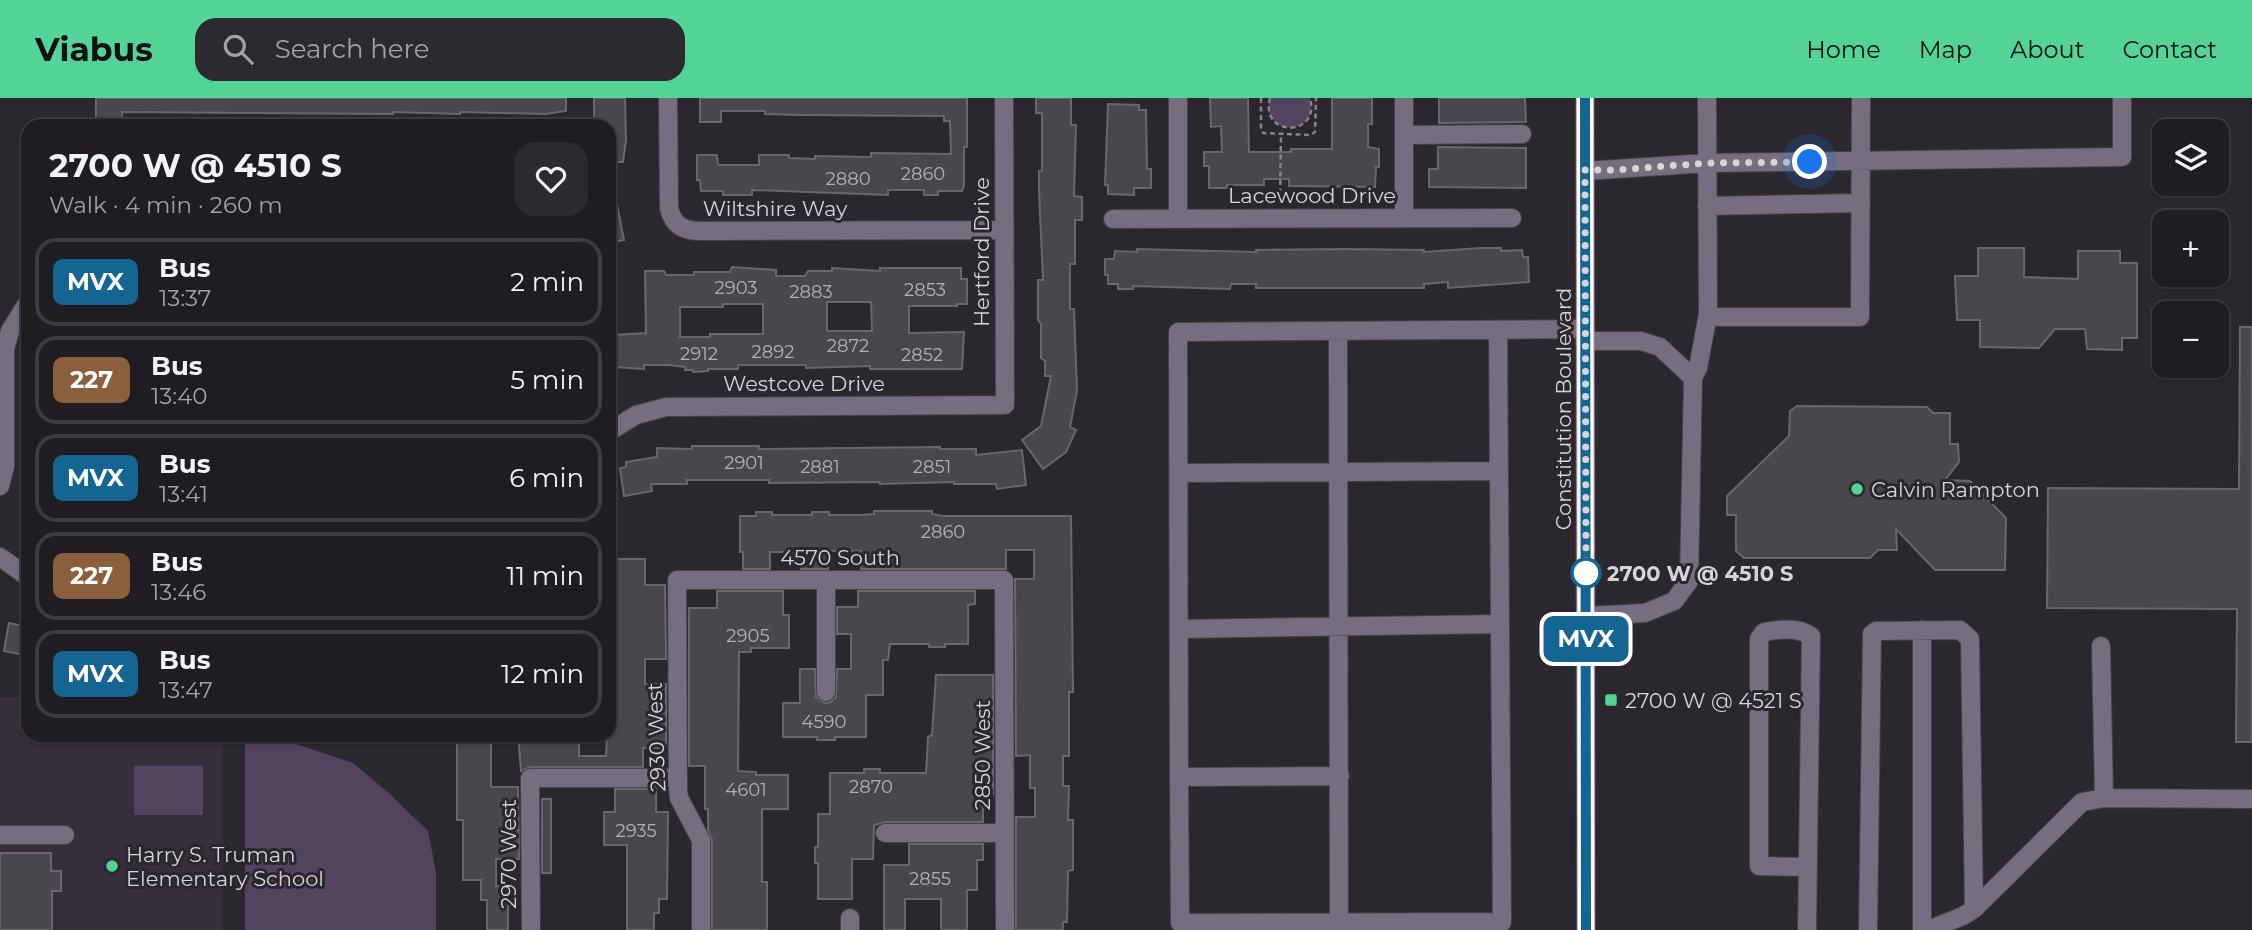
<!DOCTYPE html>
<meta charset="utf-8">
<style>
body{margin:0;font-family:Montserrat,sans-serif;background:#2d2a2f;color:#f1f3f6;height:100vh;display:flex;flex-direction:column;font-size:26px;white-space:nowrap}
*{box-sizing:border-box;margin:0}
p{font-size:23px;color:#a2a2a5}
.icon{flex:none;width:38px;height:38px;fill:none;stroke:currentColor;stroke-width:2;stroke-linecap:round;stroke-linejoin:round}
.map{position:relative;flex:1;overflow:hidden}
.details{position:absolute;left:21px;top:21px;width:595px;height:623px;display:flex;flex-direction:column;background:#201d22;border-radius:21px;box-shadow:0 2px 5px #0004,0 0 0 2px #3d3b40}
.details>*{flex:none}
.badge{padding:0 14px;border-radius:10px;font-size:24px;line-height:46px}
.controls{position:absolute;left:2152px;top:21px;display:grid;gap:14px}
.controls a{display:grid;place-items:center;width:77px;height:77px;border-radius:14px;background:#201d22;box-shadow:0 2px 5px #0004,0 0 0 2px #3d3b40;font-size:35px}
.you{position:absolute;width:35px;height:35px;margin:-18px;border:5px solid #fff;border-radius:50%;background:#1a73e8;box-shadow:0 0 0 10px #1a73e833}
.map>.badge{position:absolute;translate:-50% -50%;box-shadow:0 0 0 4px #fff}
.round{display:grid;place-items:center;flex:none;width:74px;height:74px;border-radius:21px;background:#2d2a2f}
.summary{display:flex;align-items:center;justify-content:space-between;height:119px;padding:0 28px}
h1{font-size:33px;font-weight:700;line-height:52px}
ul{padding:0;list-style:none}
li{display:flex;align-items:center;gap:21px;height:88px;margin:0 14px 10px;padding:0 14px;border:4px solid #3d3b40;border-radius:21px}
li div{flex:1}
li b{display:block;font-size:26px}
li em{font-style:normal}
li .badge{min-width:77px;font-weight:700;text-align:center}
header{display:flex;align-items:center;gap:42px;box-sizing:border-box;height:98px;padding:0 35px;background:#53d396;color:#111}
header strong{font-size:33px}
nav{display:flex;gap:38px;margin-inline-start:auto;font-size:24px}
.search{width:490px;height:63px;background:#2d2a2f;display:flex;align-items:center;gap:18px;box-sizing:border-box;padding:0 24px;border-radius:21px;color:#a2a2a5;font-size:26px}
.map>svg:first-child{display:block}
.built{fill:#362f3b}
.green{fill:#52445e}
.building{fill:#49464d;stroke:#6a666e;stroke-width:2;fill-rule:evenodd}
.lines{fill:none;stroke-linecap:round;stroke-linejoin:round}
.minor-casing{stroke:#464349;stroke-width:20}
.major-casing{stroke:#464349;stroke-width:20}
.path{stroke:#868389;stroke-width:2.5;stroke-dasharray:5 3.5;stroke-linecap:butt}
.minor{stroke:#766d7e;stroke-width:18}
.major{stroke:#c5b1d5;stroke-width:18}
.line-casing{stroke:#fff;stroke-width:16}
.line{stroke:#156593;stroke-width:10}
.walk{stroke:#d6d4d8;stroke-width:7;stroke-dasharray:0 12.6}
.poi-dot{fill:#53d396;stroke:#2b272e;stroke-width:2.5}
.stop-dot{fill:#fff;stroke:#156593;stroke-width:3.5}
.labels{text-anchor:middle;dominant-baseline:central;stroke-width:6;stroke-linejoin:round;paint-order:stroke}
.number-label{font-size:18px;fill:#b3b0b5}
.street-label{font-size:21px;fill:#d6d4d8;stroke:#2b272e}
.poi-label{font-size:21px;fill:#d6d4d8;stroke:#2b272e;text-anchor:start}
.stop-label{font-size:21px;font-weight:bold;fill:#d6d4d8;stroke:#2b272e;text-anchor:start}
</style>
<header>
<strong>Viabus</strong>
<div class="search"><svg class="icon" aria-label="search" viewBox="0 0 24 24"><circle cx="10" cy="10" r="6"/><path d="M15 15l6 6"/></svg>Search here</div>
<nav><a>Home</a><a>Map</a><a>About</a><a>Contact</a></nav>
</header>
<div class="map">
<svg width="2252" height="832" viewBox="0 0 2252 832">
<rect width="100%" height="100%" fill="#2b272e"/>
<path class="built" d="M0,599H28V637H223V832H0Z"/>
<path class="green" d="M1270,0H1310C1321,40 1259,39 1270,0Z
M245,637L296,646L353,665L391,697L428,733L436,774V832H245Z
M134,668H203V717H134Z"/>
<path class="building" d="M96,0H566V13L546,16L460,14V16L393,14V16L122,14V20H96Z
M594,0H625L626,42L623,64H609V28H594Z
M700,0H967V49H964V88L962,93H938V97H924V92H888V97L752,92V97H723V93H701L700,82H697V57H717L718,67H759V57H789V60L815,61V58L871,59V55L951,56L950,23H944V18L800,17L765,16V13H721V24H700Z
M1036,0H1071V27H1076L1074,98L1082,99V122H1075V166H1070V211H1074L1077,293L1070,329L1076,332L1066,354L1043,371L1022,342L1041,328L1051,278H1045V263L1041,260V226L1038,222V182H1043L1039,92V73H1042V15H1036Z
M1210,0H1248L1249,54H1291V51H1332V0H1372V26H1368V49L1379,51V69H1376L1375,89L1289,88V81H1264V87H1227V90H1209V68H1204V54H1222L1221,28L1211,29Z
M1439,0H1525L1526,24L1439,25Z
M1108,6L1139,7V12H1146L1147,71H1151V90H1134V97L1108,96V87H1105Z
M1438,49L1526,50V90L1429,89V71H1438Z
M615,96L624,142L609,145V97Z
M1481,150H1501V153L1522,152L1523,159H1528L1529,184L1448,190V184L1424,186V190H1256V186H1231L1230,191L1133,188V191H1118V186H1108V177H1105V161H1114L1115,153L1137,154V151L1256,154V152L1346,151L1424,152V154Z
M1978,150H2024V179L2078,181V153H2120V165H2137V240H2122V252L2087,251L2085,231H2055L2039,250L1980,249V222H1957L1955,178H1978Z
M732,169L776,172V178H805L808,173H832V170L880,173V170H961V181H967V206H957V208H909V235L964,234L962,271H870V268L806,270V267H738V271H708V273L693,274V272H685V269L669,267H644V271L614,269V237L646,235L645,173H664L666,177H694V174H730ZM827,204H871L872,233H827ZM723,206H763V236H710V239H680V209H723Z
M2240,229H2252V644H2236L2237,511L2047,510L2048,390L2239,391Z
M1797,308L1927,309L1933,315H1950V346H1958L1959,364L1945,382L1970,383L2006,420L2005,472H1935L1896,431L1897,452H1878L1870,460H1744L1736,453V417H1727V398L1789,338L1790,313Z
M692,348H759V351L940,349V351H976V357L1022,352L1026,387L997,391L996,386H954V384L880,386V384L769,385V382H687V386H651L652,393L624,398L620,370L626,369V364L657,359V350L692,351Z
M874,413H932V416L943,418H1071L1073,594H1069V658H1063V688H1069L1068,722H1073V772L1068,773L1067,824H1063V832H1016V719H1035V690H1030V657L1016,658L1015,481H1034V452H1006V471H861V453H828V471H801V454H770V471H743V454H740V418H756V414H772V417H812V414H829V417H860L874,416Z
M609,461H645V487H665L666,561H645V586H666V650H643V669H530L521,673L518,637H579V658H606L607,637H609Z
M717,493H783V517H789V550H751V554H739L738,673L756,674V677H788V711H762V784H767V832H712V742L708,732V711H705V668H689V510H717Z
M858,493H975V506L968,507V546H945V549H929V546H890L888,562H883V597H866V639H835V642H817V639H783V605H800V571H815L816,599L825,605L831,604L836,599L837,571H851V536H837V509H858Z
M9,525L28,529V555L20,553V556L4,553Z
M936,577H993V696H983V724H885L874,727L873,761H852V801H818V765H815V749H818V716H830V675H864V671H880V675H926L928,639L932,637Z
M457,637H491V689H518L519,761H496V788H508V832H487V802H481V782H463V722H457Z
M615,691H656V714H668L667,801H659V815H654V832H627V747H604V714H615Z
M542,701H551V775H542Z
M909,746H983V762H977V792H967V832H941V801H905V832H884V767H909Z
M0,755H51V773H61V793H52V832H0Z"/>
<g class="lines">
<defs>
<path id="minor" d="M668,0L669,110C673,126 681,132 698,133L1004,132
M1178,0V120
M1404,37L1522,36
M1585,73L1707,65L2122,59V0
M1707,108L1861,105
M1404,120V0
M1113,121L1512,120
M1708,216L1718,219H1860L1861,0
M1338,234L1339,832
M1585,243H1641L1660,249L1693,280L1689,483L1674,503L1645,515L1586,518
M1693,280L1698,270L1708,216L1707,0
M609,334L636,317L666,309L1005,307L1004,0
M1179,375L1499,373
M0,388L5,368V251L10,233L28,204
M0,459L28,479
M1179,531L1500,526
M1922,532V832
M2101,548L2104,700
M826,594V482
M1340,678L1179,679L1178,234L1585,231
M1179,679L1180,825L1502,824L1498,232
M885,735H1005
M0,737H65
M531,832L530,680H678
M701,832V742L679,700L678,691L677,482H1004L1005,832
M850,832V820
M1807,832C1809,734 1810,636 1811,538C1799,529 1779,531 1764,534L1759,541V768L1808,769
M1868,832L1872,536L1876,533L1960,532L1970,541L1974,811
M1928,832L1963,818L1974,811L2082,704L2104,700L2252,701"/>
<path id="major" d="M1585,0L1586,832"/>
</defs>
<use href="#minor" class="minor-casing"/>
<use href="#major" class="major-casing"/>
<path class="path" d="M1261,0V31L1263,35L1310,37L1315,34L1316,0
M1270,0C1259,39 1321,40 1310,0
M1280,104L1281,38"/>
<use href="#minor" class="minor"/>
<use href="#major" class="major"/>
</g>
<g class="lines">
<defs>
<path id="line" d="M1585,0L1586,832"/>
</defs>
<use href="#line" class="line-casing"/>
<use href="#line" class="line"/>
<path class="walk" d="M1586,475L1585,72H1616L1707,65L1810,64"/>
</g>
<g class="poi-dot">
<circle cx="1857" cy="391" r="7"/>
<rect x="1604" y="595" width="14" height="14" rx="3.5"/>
<circle cx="112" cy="768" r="7"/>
</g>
<circle class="stop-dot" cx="1586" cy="475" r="14"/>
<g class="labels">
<g class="number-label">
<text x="923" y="76">2860</text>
<text x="848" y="81">2880</text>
<text x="736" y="190">2903</text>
<text x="925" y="192">2853</text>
<text x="811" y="194">2883</text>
<text x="848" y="248">2872</text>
<text x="773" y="254">2892</text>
<text x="699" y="256">2912</text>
<text x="922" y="257">2852</text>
<text x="744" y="365">2901</text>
<text x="820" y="369">2881</text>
<text x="932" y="369">2851</text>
<text x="943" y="434">2860</text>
<text x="748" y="538">2905</text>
<text x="824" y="624">4590</text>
<text x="871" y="689">2870</text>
<text x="746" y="692">4601</text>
<text x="636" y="733">2935</text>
<text x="930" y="781">2855</text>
</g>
<g class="street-label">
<text x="1312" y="97">Lacewood Drive</text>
<text x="775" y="110">Wiltshire Way</text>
<text transform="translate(981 154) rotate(-90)">Hertford Drive</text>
<text x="804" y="285">Westcove Drive</text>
<text transform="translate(1563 311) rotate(-90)">Constitution Boulevard</text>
<text x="840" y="459">4570 South</text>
<text transform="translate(656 639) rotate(-92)">2930 West</text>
<text transform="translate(982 657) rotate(-90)">2850 West</text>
<text transform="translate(508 756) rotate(-90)">2970 West</text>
</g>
<g class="poi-label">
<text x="1871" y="391">Calvin Rampton</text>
<text x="1625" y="602">2700 W @ 4521 S</text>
<text x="126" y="756">Harry S. Truman<tspan x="126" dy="24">Elementary School</tspan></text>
</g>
<g class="stop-label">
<text x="1607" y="475">2700 W @ 4510 S</text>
</g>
</g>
</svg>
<div class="controls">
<a><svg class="icon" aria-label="layers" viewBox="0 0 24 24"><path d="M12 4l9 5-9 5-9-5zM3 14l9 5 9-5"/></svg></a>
<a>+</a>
<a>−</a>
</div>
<div class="you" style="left:1810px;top:64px"></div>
<b class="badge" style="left:1586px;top:541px;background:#156593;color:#fff">MVX</b>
<section class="details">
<div class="summary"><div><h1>2700 W @ 4510 S</h1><p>Walk · 4 min · 260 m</p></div><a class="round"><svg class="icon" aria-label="heart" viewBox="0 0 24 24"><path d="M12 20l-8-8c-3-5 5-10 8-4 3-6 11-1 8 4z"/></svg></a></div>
<ul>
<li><span class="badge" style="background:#156593;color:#fff">MVX</span><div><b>Bus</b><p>13:37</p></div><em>2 min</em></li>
<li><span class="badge" style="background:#8b5e3c;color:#fff">227</span><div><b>Bus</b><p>13:40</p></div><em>5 min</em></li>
<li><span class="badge" style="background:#156593;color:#fff">MVX</span><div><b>Bus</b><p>13:41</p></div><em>6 min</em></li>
<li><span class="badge" style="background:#8b5e3c;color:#fff">227</span><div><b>Bus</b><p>13:46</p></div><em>11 min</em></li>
<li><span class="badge" style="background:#156593;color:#fff">MVX</span><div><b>Bus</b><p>13:47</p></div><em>12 min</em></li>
</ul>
</section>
</div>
